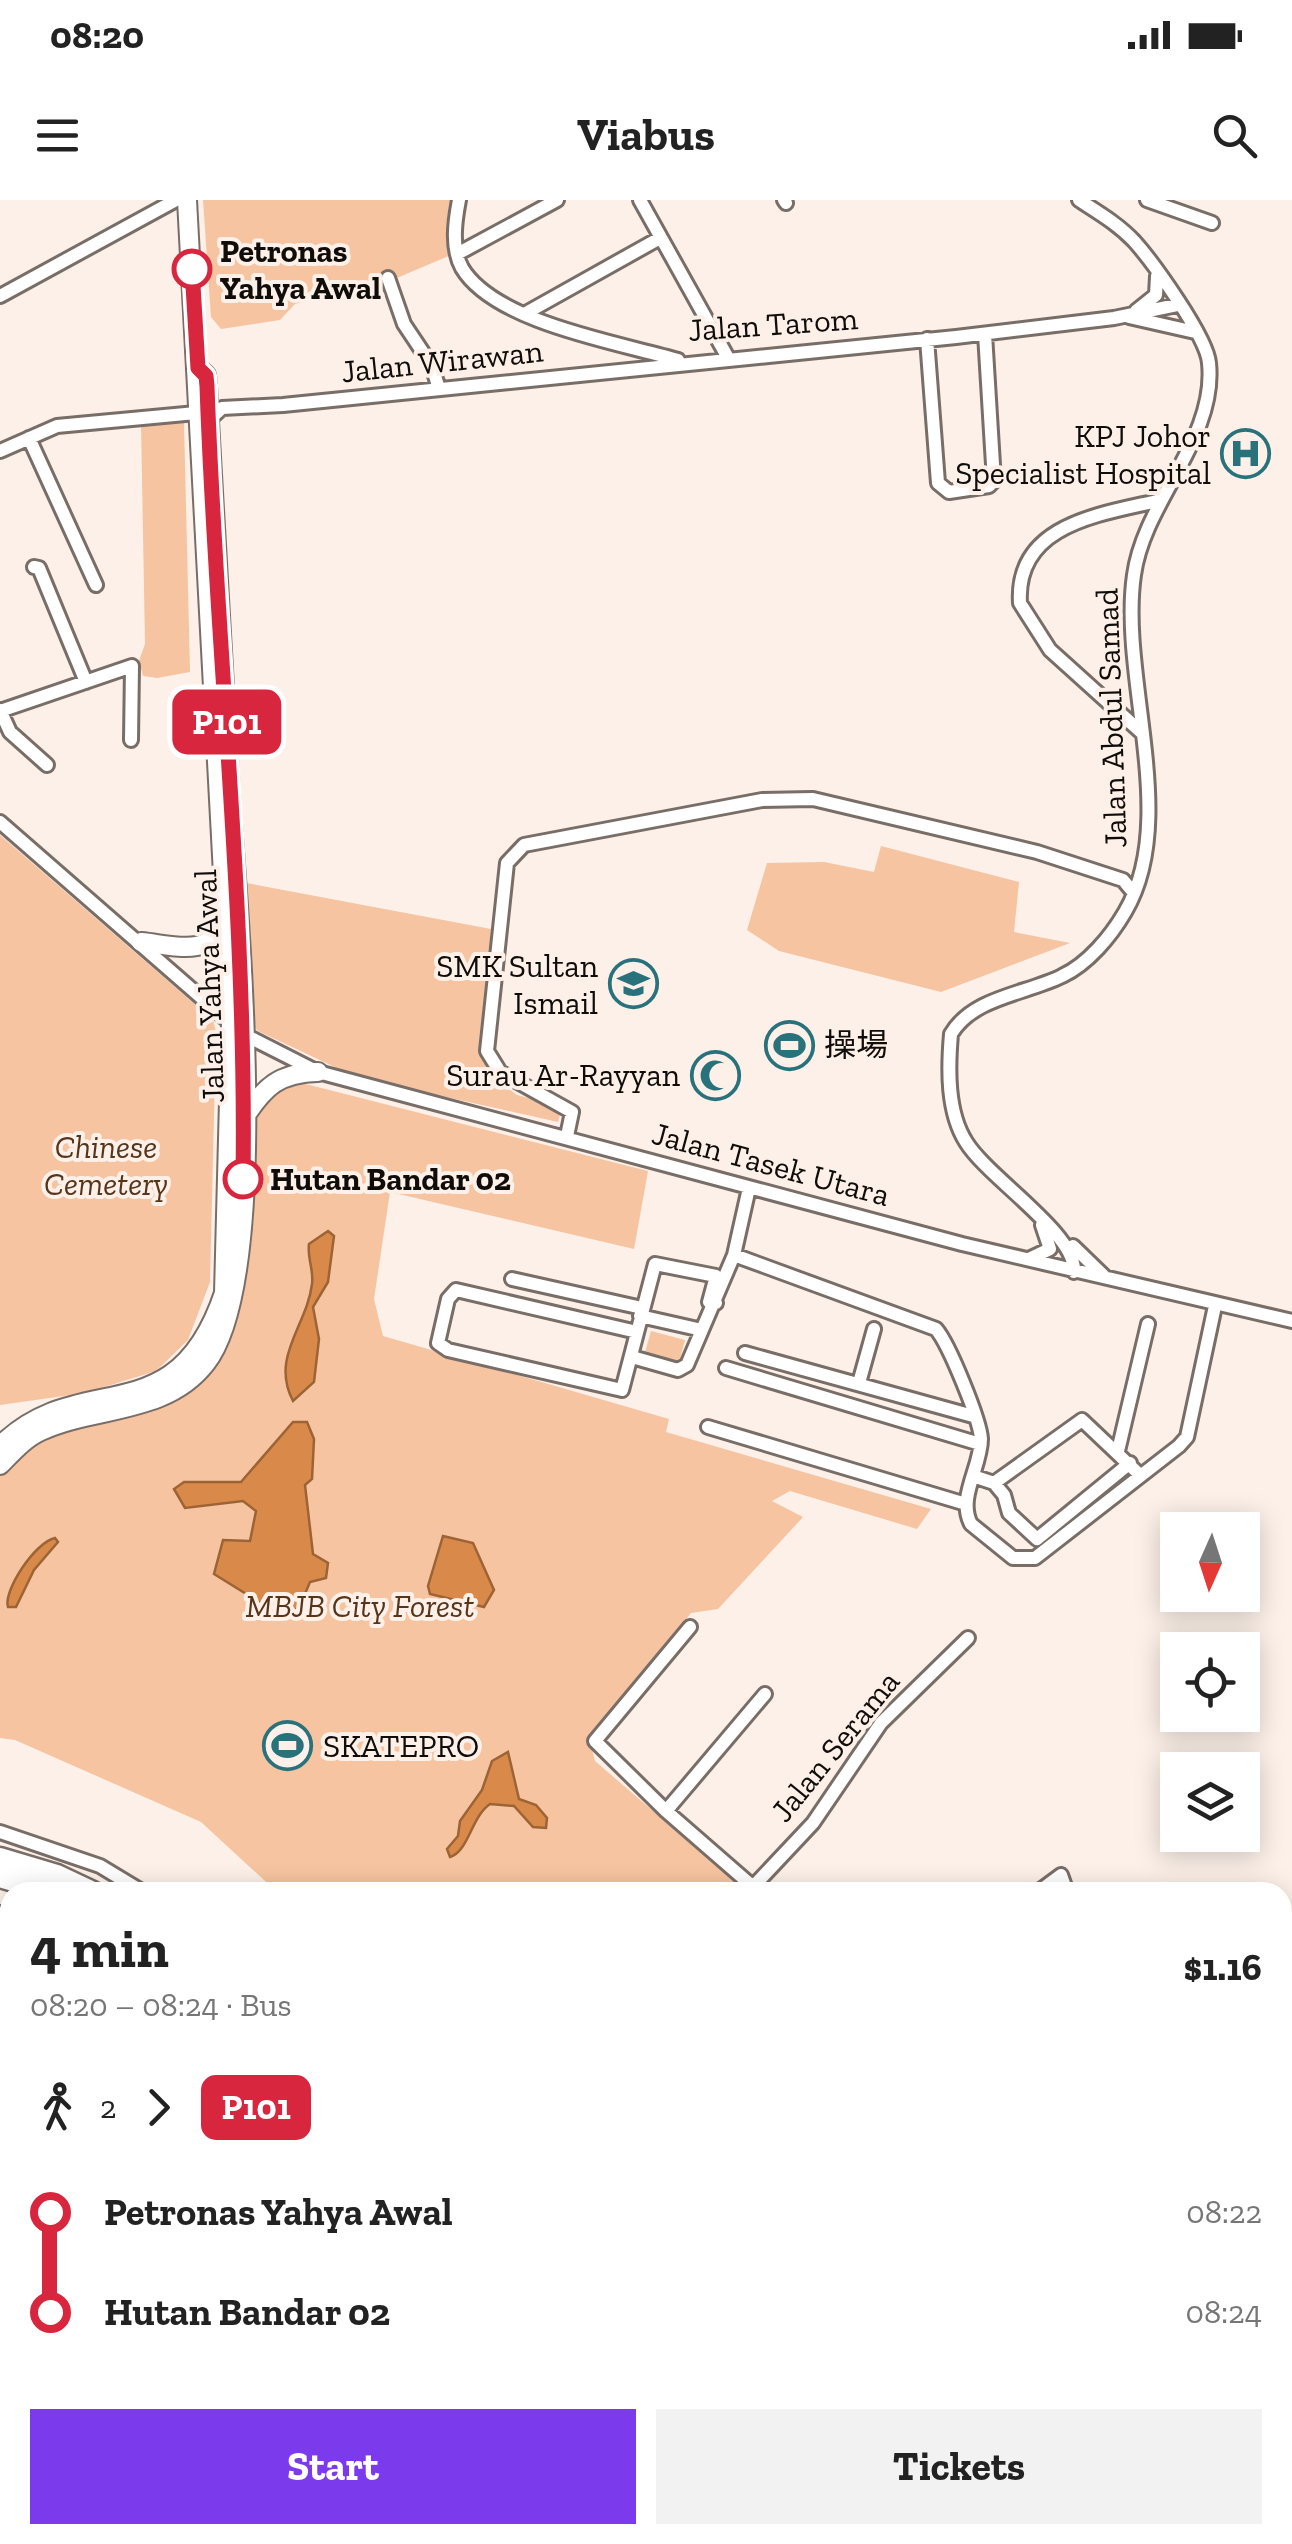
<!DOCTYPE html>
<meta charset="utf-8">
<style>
body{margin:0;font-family:"Zilla Slab","Noto Sans SC",serif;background:#f2f2f2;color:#222;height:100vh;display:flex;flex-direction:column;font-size:38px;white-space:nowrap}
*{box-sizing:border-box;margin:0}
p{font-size:32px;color:#767676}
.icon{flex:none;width:55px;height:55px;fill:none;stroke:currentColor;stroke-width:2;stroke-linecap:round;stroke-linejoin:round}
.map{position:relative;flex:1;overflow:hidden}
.sheet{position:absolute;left:0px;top:1682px;width:1292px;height:662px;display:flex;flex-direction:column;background:#fff;border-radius:30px 30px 0 0;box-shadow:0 5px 25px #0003}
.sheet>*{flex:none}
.badge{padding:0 20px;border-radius:15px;font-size:35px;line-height:65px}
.needle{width:65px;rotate:183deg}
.buttons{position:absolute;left:1160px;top:1312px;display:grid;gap:20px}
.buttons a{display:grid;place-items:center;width:100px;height:100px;border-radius:0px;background:#fff;box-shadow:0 5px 25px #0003;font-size:50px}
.map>.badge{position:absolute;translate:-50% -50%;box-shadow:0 0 0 5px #fff}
.legs{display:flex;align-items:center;gap:15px;height:110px;padding:0 30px;font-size:32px}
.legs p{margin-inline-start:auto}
.headline{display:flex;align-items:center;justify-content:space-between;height:170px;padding:0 30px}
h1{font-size:55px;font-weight:700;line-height:75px}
.primary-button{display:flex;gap:20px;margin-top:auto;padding:20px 30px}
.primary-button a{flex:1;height:115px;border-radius:0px;background:#7c3aed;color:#fff;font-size:40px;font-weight:700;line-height:115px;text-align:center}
.primary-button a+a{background:#f2f2f2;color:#222}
ul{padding:0 30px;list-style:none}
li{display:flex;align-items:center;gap:35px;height:100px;font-size:38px}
li i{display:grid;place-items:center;width:15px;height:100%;margin:0 12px;background:currentColor}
li i::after{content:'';width:25px;height:25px;margin:-12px;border:8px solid;border-radius:50%;background:#fff}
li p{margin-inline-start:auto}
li:first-child i{background:linear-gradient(#0000 50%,currentColor 0)}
li:last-child i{background:linear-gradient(currentColor 50%,#0000 0)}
.status{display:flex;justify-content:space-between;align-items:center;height:70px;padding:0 50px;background:#fff;direction:ltr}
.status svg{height:28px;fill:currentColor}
header{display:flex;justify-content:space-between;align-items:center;height:130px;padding:0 30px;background:#fff;font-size:45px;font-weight:700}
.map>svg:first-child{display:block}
.green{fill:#f6c4a0}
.water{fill:#d98a4a;stroke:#9c6436;stroke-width:2.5}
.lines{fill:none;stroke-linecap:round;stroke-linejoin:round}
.minor-casing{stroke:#786e67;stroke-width:18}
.major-casing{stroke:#786e67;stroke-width:22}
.highway-casing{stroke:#786e67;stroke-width:25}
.minor{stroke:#fff;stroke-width:12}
.major{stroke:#fff;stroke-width:18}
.highway{stroke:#fff;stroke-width:20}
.line-1-casing{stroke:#fff;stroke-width:22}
.line-1{stroke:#d7263d;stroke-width:15}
.stop-1-dot{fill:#fff;stroke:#d7263d;stroke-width:5}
.labels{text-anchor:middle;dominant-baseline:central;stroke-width:8;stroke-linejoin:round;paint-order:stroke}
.stop-label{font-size:32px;font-weight:bold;fill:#0f0c09;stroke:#fcf0e8;text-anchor:start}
.street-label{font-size:32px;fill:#0f0c09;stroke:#fcf0e8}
.poi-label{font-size:32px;fill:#0f0c09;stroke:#fcf0e8;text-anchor:end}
.park-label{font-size:32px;font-style:italic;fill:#56351a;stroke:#fcf0e8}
</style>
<div class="status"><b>08:20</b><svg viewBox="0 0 49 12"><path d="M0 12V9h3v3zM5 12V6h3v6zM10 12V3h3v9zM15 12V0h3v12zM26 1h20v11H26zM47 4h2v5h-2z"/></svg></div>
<header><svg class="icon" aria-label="menu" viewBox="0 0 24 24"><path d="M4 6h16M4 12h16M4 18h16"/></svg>Viabus<svg class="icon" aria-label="search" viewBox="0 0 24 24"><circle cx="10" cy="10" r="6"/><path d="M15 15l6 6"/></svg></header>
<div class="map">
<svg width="1292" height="2344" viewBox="0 0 1292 2344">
<rect width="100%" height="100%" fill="#fcf0e8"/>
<path class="green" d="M203,0H457L451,55L378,86L318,96L295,104L280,120L221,129L211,117Z
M184,223L190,472L157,478L143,476L139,461L145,444L141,224Z
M0,635L213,820L216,832L210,1082L188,1140L156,1171L85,1193L0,1205Z
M881,646L1019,682L1014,732L1070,743L941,792L779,751L747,730L767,663L824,662L874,672Z
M241,682L491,729L483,836L489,874L517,895L562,907L558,922L356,877L258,831L248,820Z
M290,880L648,971L634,1049L390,992L374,1099L383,1136L669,1219L666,1232L931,1309L917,1329L790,1291L772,1301L803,1317L718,1409L691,1413L590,1541L595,1561L740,1686L739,1692H277L201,1622L15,1540L0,1538V1269L29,1243L217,1158C263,1078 232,981 259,896Z
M651,1131L685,1140L679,1162L645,1152Z
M1282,2135L1292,2137V2309L1283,2307Z"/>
<path class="water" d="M328,1031L334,1036L328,1082L313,1107L319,1139L314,1182L293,1201C270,1157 307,1126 312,1084C314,1070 307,1058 309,1044Z
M293,1222H307L314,1239L312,1279L305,1285L313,1354L328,1363L326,1378L310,1382L299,1408L280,1415L214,1374L223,1340L250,1341L256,1311L243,1301L185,1308L174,1289L184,1282H241Z
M443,1336L473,1343L494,1390L484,1407L430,1394L428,1386Z
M55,1338L58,1342L34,1370L16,1407H8C3,1391 35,1342 55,1338Z
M508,1552L519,1599L536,1605L547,1618L546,1628L533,1627L514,1606L490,1604C471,1617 469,1651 450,1657L447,1649L458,1636L460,1621L482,1590L492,1561Z"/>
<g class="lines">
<defs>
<path id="minor" d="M459,0C455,21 451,48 462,68C495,123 620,143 678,160
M640,0L728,158
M784,0L786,3
M1147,0L1212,23
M457,54L557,0
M388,78L404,124L432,166L439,189
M0,96L176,0
M1136,111L1156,95L1157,76
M526,113L660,38
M1129,117L1195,132
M927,139L938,283L949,292L989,286L994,281L985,134
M209,220L222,208L283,205L956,137L1114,118L1177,105
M29,238L96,385
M0,251L57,226L196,213
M34,367L39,368L86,482
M0,510L10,532L47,565
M0,511L132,466L131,540
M1141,532L1050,450L1020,403C1015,323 1103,314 1161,300
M0,622L243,834L318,872L962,1044L1292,1121
M567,936L572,912L500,872L487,851L507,663L524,645L762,600L813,599L1037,652L1123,680L1133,692
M1073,1046L1105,1077
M734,1055L936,1129C949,1144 980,1220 981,1239C981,1267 957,1298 971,1324
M1029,1059L1050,1049L1042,1025
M1074,1072C1077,1034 988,978 966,942C947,912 948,869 951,834C973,797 1026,794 1062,776C1088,764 1111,736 1125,712C1180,619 1119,477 1134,375C1144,301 1217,239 1209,163C1207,137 1152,61 1134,41C1118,24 1099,13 1079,0
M512,1079L642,1108
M640,1116L702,1130
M637,1132L456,1090L448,1099L438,1143L448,1150L622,1190L655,1064L716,1076L709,1102L716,1103
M745,1153L973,1216
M632,1157L678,1170L687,1165L734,1055L749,988
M726,1168L980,1244
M859,1183L874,1129
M708,1227L966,1304
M1118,1251L1148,1124
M973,1276L994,1283L1082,1220L1140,1275
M994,1283L1004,1295L1009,1313L1037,1339L1130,1263
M971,1324L1013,1358H1035L1179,1246L1187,1237L1215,1106
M690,1427L595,1541L666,1611L751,1685
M666,1611L765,1494
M0,1632L100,1666L143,1692
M750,1690L813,1623L881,1523L968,1438
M1038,1692L1061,1675L1067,1692
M0,1713L10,1716
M5,2275L10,2266
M145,2335L164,2344
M329,2335L393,2344
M951,2335L965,2344
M33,2344L36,2335
M278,2344L279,2335
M495,2344L496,2335
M546,2344L550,2335"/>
<path id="major" d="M141,742C174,745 209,759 225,721
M244,918C265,886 279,873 318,872
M0,1246C81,1165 175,1239 224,1093L231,824L187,0
M0,1265C12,1253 25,1238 41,1231C95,1206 166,1215 206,1163C272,1079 239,724 231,610C222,468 215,327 207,186L206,175L198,168"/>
<path id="highway" d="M0,1658L57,1675L93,1692
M0,1677L50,1692
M1282,2091L1292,2088
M1282,2130L1292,2132
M1282,2321L1292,2324
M1275,2335L1292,2339
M1157,2344L1182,2335"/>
</defs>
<use href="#minor" class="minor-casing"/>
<use href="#major" class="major-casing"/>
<use href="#highway" class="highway-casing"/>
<use href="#minor" class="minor"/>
<use href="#major" class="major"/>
<use href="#highway" class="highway"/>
</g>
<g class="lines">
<defs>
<path id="line-1" d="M192,69L198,168L206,176L207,186C216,450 247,713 243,979"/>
</defs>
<use href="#line-1" class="line-1-casing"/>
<use href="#line-1" class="line-1"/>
</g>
<defs>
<symbol id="hospital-ring" viewBox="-11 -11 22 22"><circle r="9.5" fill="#fcf0e8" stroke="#29727b" stroke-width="1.5"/><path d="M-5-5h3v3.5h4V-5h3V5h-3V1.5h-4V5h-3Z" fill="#29727b"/></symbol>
<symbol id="school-ring" viewBox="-11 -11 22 22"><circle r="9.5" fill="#fcf0e8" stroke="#29727b" stroke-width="1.5"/><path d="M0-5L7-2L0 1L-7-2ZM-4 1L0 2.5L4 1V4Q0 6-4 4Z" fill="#29727b"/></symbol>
<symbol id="stadium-ring" viewBox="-11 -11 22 22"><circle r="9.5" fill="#fcf0e8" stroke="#29727b" stroke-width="1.5"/><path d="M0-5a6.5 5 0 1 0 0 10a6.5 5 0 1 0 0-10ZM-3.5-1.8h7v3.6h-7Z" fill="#29727b"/></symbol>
<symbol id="mosque-ring" viewBox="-11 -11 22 22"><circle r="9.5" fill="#fcf0e8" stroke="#29727b" stroke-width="1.5"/><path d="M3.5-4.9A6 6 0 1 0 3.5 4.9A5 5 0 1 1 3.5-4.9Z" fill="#29727b"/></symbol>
</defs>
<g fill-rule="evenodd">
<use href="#hospital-ring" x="1218" y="226" width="55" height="55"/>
<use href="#school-ring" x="606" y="756" width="55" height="55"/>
<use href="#stadium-ring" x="762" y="818" width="55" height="55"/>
<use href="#mosque-ring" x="688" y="848" width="55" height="55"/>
<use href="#stadium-ring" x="260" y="1518" width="55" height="55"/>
</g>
<g class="stop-1-dot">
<circle cx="192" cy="69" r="18"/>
<circle cx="243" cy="979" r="18"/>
</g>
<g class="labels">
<g class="stop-label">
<text x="220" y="51">Petronas<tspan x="220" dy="37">Yahya Awal</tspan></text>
<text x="270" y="979">Hutan Bandar 02</text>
</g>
<g class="street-label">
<text transform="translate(773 124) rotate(-4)">Jalan Tarom</text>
<text transform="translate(442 161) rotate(-6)">Jalan Wirawan</text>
<text transform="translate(1111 518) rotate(-92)">Jalan Abdul Samad</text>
<text transform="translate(209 786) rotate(-92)">Jalan Yahya Awal</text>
<text transform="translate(771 964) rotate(15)">Jalan Tasek Utara</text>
<text transform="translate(835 1546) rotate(-51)">Jalan Serama</text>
</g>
<g class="poi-label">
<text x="1211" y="236">KPJ Johor<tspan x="1211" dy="37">Specialist Hospital</tspan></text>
<text x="598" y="766">SMK Sultan<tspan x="598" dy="37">Ismail</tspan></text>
<text x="824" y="845" text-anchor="start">操場</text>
<text x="680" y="875">Surau Ar-Rayyan</text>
<text x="323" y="1546" text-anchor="start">SKATEPRO</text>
</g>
<g class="park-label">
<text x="106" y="947">Chinese<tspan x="106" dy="37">Cemetery</tspan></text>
<text x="360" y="1406">MBJB City Forest</text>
</g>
</g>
</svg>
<div class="buttons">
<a><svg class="needle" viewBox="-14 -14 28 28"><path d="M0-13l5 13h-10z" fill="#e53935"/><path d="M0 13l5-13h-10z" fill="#767676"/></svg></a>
<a><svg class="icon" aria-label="locate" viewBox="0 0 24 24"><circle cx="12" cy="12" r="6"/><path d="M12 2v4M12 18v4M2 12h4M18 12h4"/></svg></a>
<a><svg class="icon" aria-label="layers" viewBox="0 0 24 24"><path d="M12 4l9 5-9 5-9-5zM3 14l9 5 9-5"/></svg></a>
</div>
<b class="badge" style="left:227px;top:522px;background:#d7263d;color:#fff">P101</b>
<section class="sheet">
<div class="headline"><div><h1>4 min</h1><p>08:20 – 08:24 · Bus</p></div><b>$1.16</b></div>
<div class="legs"><svg class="icon" aria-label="walk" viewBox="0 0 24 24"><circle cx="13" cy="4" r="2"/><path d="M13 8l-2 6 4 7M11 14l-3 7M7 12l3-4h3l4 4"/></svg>2<svg class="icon" aria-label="forward" viewBox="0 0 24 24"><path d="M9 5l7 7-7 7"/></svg><b class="badge" style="background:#d7263d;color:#fff">P101</b></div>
<ul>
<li><i style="color:#d7263d"></i><b>Petronas Yahya Awal</b><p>08:22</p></li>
<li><i style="color:#d7263d"></i><b>Hutan Bandar 02</b><p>08:24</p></li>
</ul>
<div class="primary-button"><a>Start</a><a>Tickets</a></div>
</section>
</div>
